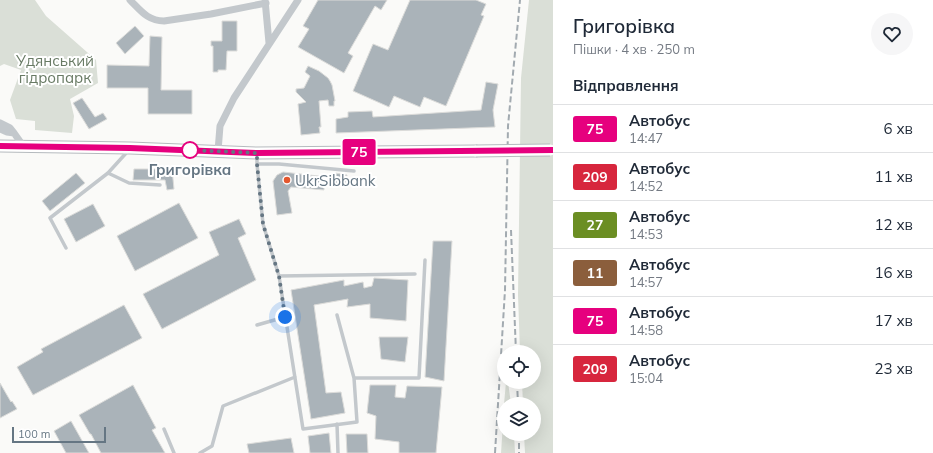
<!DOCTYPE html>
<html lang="uk">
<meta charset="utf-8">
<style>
body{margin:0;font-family:Mulish,sans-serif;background:#f6f6f7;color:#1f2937;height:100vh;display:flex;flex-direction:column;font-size:15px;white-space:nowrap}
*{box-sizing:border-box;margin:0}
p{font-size:13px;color:#747a83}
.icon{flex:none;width:22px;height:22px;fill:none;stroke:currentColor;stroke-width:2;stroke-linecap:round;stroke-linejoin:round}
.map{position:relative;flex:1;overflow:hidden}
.sheet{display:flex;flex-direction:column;background:#fff;width:380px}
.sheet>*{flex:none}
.badge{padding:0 8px;border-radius:3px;font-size:14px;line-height:26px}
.controls{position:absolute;left:497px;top:345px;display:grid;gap:8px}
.controls a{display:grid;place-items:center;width:44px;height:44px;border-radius:50%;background:#fff;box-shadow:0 4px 16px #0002;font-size:20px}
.scale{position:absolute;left:12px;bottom:10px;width:94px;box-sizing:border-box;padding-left:4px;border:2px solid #657683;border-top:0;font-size:11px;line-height:14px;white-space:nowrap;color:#657683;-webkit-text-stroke:3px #fff;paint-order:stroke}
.you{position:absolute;width:20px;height:20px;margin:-10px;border:3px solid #fff;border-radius:50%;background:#1a73e8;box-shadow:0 0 0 6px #1a73e833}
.map>.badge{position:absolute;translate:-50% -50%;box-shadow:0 0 0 2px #fff}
h2{padding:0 20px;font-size:15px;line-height:36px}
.round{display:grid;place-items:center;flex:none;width:42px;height:42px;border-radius:21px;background:#f6f6f7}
.overview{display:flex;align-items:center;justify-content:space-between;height:68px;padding:0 20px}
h1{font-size:19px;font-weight:600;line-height:30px}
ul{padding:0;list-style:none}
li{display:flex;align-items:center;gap:12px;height:48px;padding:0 20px;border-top:1px solid #e0e1e3}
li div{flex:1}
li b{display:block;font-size:15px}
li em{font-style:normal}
li .badge{min-width:44px;font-weight:700;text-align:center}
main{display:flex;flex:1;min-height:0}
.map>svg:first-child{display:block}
.green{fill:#dadfd7}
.building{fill:#aab3b9;stroke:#dcdcda}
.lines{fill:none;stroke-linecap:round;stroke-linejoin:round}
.primary-casing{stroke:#b5babe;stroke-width:13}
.service{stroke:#c3c8cc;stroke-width:3.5}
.minor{stroke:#c3c8cc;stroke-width:7}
.primary{stroke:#fff;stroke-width:11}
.rail{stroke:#a2aab0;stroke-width:2;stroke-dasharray:6 3;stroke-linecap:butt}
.primary-bridge-casing{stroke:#b5babe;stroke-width:13;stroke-linecap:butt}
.primary-bridge{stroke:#fff;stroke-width:11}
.line-casing{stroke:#fff;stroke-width:9}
.line{stroke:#e6007e;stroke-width:6}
.walk{stroke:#657683;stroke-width:4;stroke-dasharray:0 7.2}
.stop-dot{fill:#fff;stroke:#e6007e;stroke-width:2}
.poi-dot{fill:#e4572e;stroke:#fff;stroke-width:1.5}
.labels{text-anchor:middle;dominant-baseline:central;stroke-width:4;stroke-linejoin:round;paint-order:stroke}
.park-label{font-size:15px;fill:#687a64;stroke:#fff}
.stop-label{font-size:15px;font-weight:bold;fill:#657683;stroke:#fff}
.poi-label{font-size:15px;fill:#657683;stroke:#fff;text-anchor:start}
</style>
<main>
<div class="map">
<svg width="553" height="453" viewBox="0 0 553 453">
<rect width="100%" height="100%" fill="#fafaf8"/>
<path class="green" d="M0,0H35L46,16L96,60L98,83L70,99L74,116L72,133L35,130V121L16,119L10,100L21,70L4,64L0,66Z
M529,0H553V453H525L524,434H534V404H523L522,382H534V352H520L518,295L521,78Z
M506,382H508L511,404H504Z
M504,409V434H514L515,453H501Z"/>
<path class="building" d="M318,0H387L381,10L375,6L348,53L353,56L344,73L298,47L309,29L303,26Z
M410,0H476L486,4L481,15L484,16L446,106L424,97L420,107L394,96L389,107L353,91L373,44L388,50Z
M222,21H237V51H227L226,70H218V72H213V46H211V41H222Z
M135,26L144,36L125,54L116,43Z
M150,36L162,37L161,90H192V114H148V88H107V65L149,66Z
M308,66L319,71L328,78L330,81L332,85L335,101H334V106H329L328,100L319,101L321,127H319L320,133L301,135L298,104L306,102L296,92V89L304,88L310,76L305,72Z
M486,82L498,84L493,110L495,127L336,133V119L348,117V112L372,111L373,117L481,110Z
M82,98L95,117L103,113L107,119L89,129L73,103Z
M134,169H172L174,189L167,190L165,180H133Z
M283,172L336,178L335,173L347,175L346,183L338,182L336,186L324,185V190L291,187L288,191L292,213L277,215L273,181L277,175Z
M76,173L85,183L50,211L42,201Z
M179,203L198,238L135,271L117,236Z
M93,204L105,226L76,242L64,219Z
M239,219L246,234L238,238L256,280L162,329L143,294L219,255L209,232Z
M433,241H452L444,381L425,377Z
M374,278L408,280L406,321L370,318V304L347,307L348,299L314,305L326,393L341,392L345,413L311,419L291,290L344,280V286L363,282L364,288L372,286Z
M124,305L142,338L33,395L17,367L43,352L41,349Z
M379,337H408L405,362L381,359Z
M0,383L11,402L12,401L17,409L0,418Z
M133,385L156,428L152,430L165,453H101L91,434H90L79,415Z
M370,385H396L395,397L405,398L407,386L442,387L436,453H399V442L375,439L376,416L367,413Z
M71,421L89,453H66L54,431Z
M329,433L331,453H310L308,436Z
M346,434H367L368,453H347Z
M291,438L294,453H249L247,444Z"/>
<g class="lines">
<defs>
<path id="primary" d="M0,146L130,148L257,153L476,151"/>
</defs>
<use href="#primary" class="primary-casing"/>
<path class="service" d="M257,154V164L263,224L279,276L303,429L357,422L354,378L337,315
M257,164H279L354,171
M108,173L129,183L160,185
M66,248L50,218L108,173L128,151
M279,276L415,274
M257,325L285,317
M354,378H419L425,260
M337,424L338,453
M164,429L174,453
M200,453L212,446L223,406L295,377"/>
<path class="minor" d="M130,0C141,11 148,21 164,21L211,14L266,3
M265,0L269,43
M0,123L10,128L14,133
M0,129L7,132L14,133L24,147
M218,151L220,126L234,98L298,0"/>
<use href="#primary" class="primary"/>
<path class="rail" d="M511,230L516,352
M517,382L518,404
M519,434V453
M495,453L505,290L508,126L520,0"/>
<defs>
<path id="primary-bridge" d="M476,151L550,150"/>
</defs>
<use href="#primary-bridge" class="primary-bridge-casing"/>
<use href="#primary-bridge" class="primary-bridge"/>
</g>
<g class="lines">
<defs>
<path id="line" d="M0,146L130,148L257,153L553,150"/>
</defs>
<use href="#line" class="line-casing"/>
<use href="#line" class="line"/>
<path class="walk" d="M190,150L257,153V164L263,224L279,276L285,317"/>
</g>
<circle class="stop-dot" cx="190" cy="150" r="8"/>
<circle class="poi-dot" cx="287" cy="180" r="4"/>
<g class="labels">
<g class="park-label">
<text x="55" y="60">Удянський<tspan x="55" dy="17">гідропарк</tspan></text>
</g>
<g class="stop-label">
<text x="190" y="169">Григорівка</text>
</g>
<g class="poi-label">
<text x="295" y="180">UkrSibbank</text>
</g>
</g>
</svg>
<div class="controls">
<a><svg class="icon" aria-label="locate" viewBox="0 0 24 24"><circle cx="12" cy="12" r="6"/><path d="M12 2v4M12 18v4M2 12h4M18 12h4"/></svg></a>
<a><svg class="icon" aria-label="layers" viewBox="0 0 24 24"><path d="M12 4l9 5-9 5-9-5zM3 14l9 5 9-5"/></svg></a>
</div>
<div class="scale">100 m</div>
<div class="you" style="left:285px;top:317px"></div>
<b class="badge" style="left:359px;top:152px;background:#e6007e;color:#fff">75</b>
</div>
<section class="sheet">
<div class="overview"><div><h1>Григорівка</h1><p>Пішки · 4 хв · 250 m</p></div><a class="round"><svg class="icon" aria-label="heart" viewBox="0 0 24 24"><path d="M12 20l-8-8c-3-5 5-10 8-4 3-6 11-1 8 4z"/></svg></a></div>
<h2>Відправлення</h2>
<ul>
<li><span class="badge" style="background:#e6007e;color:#fff">75</span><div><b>Автобус</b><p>14:47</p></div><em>6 хв</em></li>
<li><span class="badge" style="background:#d7263d;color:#fff">209</span><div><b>Автобус</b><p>14:52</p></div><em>11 хв</em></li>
<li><span class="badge" style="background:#6b8e23;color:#fff">27</span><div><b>Автобус</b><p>14:53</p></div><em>12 хв</em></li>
<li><span class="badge" style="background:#8b5e3c;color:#fff">11</span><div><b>Автобус</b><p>14:57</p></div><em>16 хв</em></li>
<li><span class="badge" style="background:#e6007e;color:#fff">75</span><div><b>Автобус</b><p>14:58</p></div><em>17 хв</em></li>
<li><span class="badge" style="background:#d7263d;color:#fff">209</span><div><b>Автобус</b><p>15:04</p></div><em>23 хв</em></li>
</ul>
</section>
</main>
